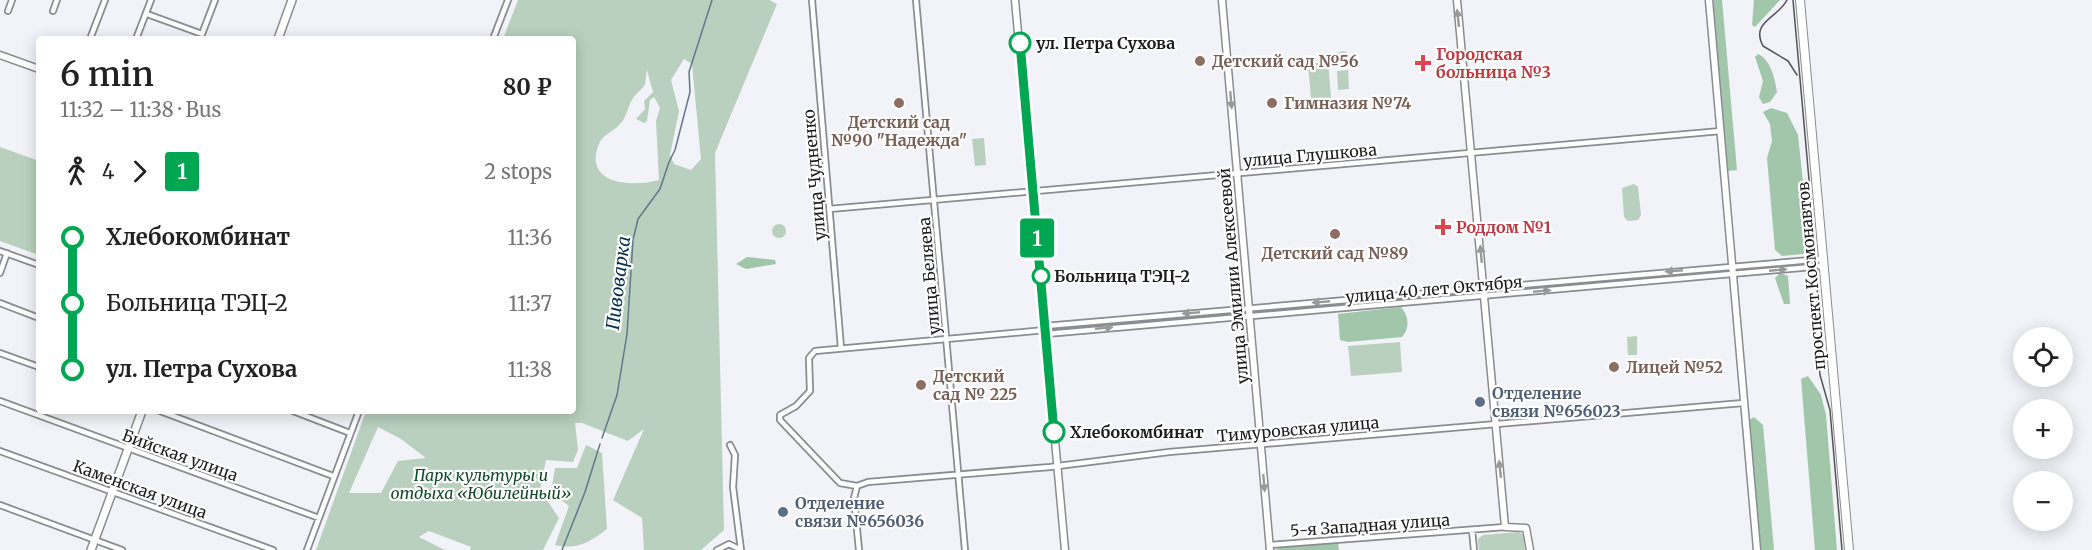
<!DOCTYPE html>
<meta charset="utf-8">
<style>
body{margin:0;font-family:Merriweather,serif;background:#f2f2f2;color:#222;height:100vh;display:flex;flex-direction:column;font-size:22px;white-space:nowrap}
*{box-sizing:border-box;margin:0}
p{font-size:20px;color:#767676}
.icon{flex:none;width:33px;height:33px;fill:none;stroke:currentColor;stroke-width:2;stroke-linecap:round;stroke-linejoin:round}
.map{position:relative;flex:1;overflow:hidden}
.side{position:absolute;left:36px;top:36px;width:540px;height:378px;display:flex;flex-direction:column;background:#fff;border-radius:6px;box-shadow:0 3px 15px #0003}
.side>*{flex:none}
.badge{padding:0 12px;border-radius:4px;font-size:21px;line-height:39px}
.buttons{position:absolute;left:2013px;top:327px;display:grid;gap:12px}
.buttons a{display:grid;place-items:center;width:60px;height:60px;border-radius:50%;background:#fff;box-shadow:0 3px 15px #0003;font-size:30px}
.map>.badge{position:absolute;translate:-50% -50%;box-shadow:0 0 0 3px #fff}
.legs{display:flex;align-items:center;gap:9px;height:66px;padding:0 24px;font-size:20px}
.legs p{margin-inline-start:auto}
.summary{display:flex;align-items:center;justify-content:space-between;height:102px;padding:0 24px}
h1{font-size:33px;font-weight:600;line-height:45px}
ul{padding:0 24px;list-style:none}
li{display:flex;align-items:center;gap:21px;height:66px;font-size:22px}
li i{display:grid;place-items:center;width:9px;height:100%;margin:0 8px;background:currentColor}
li i::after{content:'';width:15px;height:15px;margin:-8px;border:4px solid;border-radius:50%;background:#fff}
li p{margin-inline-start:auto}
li:first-child i{background:linear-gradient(#0000 50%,currentColor 0)}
li:last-child i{background:linear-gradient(currentColor 50%,#0000 0)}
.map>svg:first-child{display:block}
.green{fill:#b8d0bd;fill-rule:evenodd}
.forest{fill:#a1c6aa}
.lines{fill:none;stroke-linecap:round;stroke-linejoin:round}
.stream{stroke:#62788d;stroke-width:1.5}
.minor-casing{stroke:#8b8c91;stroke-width:8}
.tertiary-casing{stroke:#8b8c91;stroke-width:9}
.secondary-casing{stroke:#8b8c91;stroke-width:10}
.primary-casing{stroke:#8b8c91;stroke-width:10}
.minor{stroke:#fff;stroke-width:4.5}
.tertiary{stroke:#fff;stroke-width:6}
.secondary{stroke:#fff;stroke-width:7}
.primary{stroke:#fff;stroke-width:8}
.tram{stroke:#545457;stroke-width:1.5}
.oneway{fill:#99999a}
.line-1-casing{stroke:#fff;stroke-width:14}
.line-1{stroke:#00a651;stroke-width:9}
.stop-1-dot{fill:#fff;stroke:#00a651;stroke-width:3}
.education-dot{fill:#8d6e63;stroke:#fff;stroke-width:2}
.health-dot{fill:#e0444e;stroke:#fff;stroke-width:2}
.service-dot{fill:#5c6f8a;stroke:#fff;stroke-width:2}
.labels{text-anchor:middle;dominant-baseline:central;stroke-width:4.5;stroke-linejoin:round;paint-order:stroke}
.stop-label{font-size:16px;font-weight:bold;fill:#1c1c1e;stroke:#fff;text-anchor:start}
.health-label{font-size:16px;font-weight:bold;fill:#be3a42;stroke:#fff;text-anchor:start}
.education-label{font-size:16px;font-weight:bold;fill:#785e54;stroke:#fff;text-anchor:start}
.street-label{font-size:16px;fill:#1c1c1e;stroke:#fff}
.service-label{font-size:16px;font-weight:bold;fill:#4e5e75;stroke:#fff;text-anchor:start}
.park-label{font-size:16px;font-style:italic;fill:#104b27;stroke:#fff}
.water-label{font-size:18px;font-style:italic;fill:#072e4c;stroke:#fff}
</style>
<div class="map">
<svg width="2092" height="550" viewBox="0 0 2092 550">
<rect width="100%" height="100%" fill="#f2f3f8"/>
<path class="green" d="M518,0H769L777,4L715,153L724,530L701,550H644L642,518L613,500L644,429L628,441L582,423H575L578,450L573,462L546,460L540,490L559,518L543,550H470L471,547L429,531L419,537L445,550H316L366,411H573V39H503ZM684,59L692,64L701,159L691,170L674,164L670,155L679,111L671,80ZM647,70L653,92L644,101L645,109L636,119L644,123L647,121L650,100L654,97L660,108L656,121L659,180C635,187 584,186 598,146C602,134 614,132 621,123C627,116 628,106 633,98C636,93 643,89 645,84C646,79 646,74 647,70ZM378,427L401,439L426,458L398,461L381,493H349Z
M1336 58a7 7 0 1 1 14 0a7 7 0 1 1-14 0Z
M1328,62L1332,108L1312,110L1308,64Z
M1348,70L1349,89L1338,90L1337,71Z
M984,138L986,165L975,166L972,139Z
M0,147L39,161V255L0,241Z
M1634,184L1638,187L1641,215L1638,220L1628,221L1624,217L1622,188Z
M772 231a7 7 0 1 1 14 0a7 7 0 1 1-14 0Z
M1637,336V355H1628L1627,337Z
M1400,342L1402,372L1351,376L1348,346Z
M586,445L602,453L607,529C590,542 577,550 555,545L569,506L551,492L555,468H577Z
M1519,532L1523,535L1525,550H1479L1478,539L1483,535Z"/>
<path class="forest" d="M1713,0H1722L1737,170L1728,171Z
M1754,0H1780L1755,27L1752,25Z
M1758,54C1771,60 1775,79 1777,92L1770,102L1763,104L1759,97L1763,81L1755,57Z
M1771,108L1787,113L1798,135L1810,248L1803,254L1782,256L1775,250L1767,158L1772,141L1770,124L1763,112Z
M747,257L775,260L776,264L746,269L736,264Z
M1780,273L1788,276L1790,304H1784L1775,278Z
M1401,307C1409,316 1410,328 1402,337L1348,342L1340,340L1338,314Z
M1808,376L1821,395L1826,415L1837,550H1815L1801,379Z
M1754,417L1763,425L1774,550H1761L1749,420Z
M1338,543L1339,550H1275L1279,548Z"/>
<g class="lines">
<path class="stream" d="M602,438L617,395L627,334L633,240L638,219L660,189L669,162L675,150L690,92L689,72L712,0
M562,550L585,492L600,444"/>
<defs>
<path id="minor" d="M812,0L841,348
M916,0L965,550
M8,11L12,0
M53,11L57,0
M147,14L202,34L215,0
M90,39L105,0
M136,39L151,0
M493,39L508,0
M829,209L1721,131
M0,251L39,265
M0,273L7,253
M0,303L39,318
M1045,326L1823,259
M1045,330L815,351L809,358L810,391L796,406L780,415V420L840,483L857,486L868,482L1050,467L1169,452L1743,403
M1046,334L1824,266
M0,353L39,367
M0,401L319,518
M160,411L333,476
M293,411L350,433
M730,445L735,455L733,487L741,550
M0,451L273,550
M857,486L854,498L859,550
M0,505L122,550
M1472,530L1474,550
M1269,545L1505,527
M307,550L359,411
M717,550L729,544L741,550"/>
<path id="tertiary" d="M1015,0L1065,550
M1222,0L1270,550
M1457,0L1505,527L1526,528L1530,550
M1709,0L1757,550
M0,55L39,69"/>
<path id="secondary" d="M278,39L292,0
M91,550L142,411"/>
<path id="primary" d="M1800,0L1849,550"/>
</defs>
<use href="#minor" class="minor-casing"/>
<use href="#tertiary" class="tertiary-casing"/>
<use href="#secondary" class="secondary-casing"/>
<use href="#primary" class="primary-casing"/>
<use href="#minor" class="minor"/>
<use href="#tertiary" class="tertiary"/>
<use href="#secondary" class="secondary"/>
<use href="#primary" class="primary"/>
<path class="tram" d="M1787,0C1778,18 1750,22 1763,46L1788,61L1797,75
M1793,0L1818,281L1815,334L1820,375L1830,410L1842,550"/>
</g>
<defs><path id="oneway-solid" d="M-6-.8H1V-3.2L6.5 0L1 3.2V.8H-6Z" transform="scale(1.5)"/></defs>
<g class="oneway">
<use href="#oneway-solid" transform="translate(1458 18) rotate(-96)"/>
<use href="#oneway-solid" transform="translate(1231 100) rotate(85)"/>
<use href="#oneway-solid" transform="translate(1481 254) rotate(-95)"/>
<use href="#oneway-solid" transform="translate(1778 270) rotate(-5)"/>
<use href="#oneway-solid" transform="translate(1674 271) rotate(175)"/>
<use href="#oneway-solid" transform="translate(1542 291) rotate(-5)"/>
<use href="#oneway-solid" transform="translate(1321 302) rotate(175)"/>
<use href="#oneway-solid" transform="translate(1191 313) rotate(175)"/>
<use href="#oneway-solid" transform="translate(1104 328) rotate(-5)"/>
<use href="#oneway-solid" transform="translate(1500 469) rotate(-96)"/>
<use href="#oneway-solid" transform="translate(1264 483) rotate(85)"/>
</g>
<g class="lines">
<defs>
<path id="line-1" d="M1020,43L1054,432"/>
</defs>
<use href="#line-1" class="line-1-casing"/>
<use href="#line-1" class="line-1"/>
</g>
<g class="stop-1-dot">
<circle cx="1020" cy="43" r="10"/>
<circle cx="1041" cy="276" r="8"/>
<circle cx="1054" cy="432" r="10"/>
</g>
<g class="education-dot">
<circle cx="1200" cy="61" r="6"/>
<circle cx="899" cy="103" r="6"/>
<circle cx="1272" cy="103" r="6"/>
<circle cx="1335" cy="234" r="6"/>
<circle cx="1614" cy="367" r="6"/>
<circle cx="921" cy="385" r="6"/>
</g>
<g class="health-dot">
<path d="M1420 54h6v6h6v6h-6v6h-6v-6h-6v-6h6z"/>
<path d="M1440 218h6v6h6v6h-6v6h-6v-6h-6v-6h6z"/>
</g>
<g class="service-dot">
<circle cx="1480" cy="402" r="6"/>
<circle cx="783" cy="512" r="6"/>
</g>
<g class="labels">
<g class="stop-label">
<text x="1036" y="43">ул. Петра Сухова</text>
<text x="1054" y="276">Больница ТЭЦ-2</text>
<text x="1070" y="432">Хлебокомбинат</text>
</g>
<g class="health-label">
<text x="1436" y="54">Городская<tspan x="1436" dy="18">больница №3</tspan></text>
<text x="1456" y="227">Роддом №1</text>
</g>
<g class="education-label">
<text x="1212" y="61">Детский сад №56</text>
<text x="1284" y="103">Гимназия №74</text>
<text x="899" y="122" text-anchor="middle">Детский сад<tspan x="899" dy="18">№90 "Надежда"</tspan></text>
<text x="1335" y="253" text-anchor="middle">Детский сад №89</text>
<text x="1626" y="367">Лицей №52</text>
<text x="933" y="376">Детский<tspan x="933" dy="18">сад № 225</tspan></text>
</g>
<g class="street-label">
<text transform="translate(1310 155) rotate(-5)">улица Глушкова</text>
<text transform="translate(814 175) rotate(-95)">улица Чудненко</text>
<text transform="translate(929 276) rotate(-95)">улица Беляева</text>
<text transform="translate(1233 276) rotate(-95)">улица Эмилии Алексеевой</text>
<text transform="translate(1811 276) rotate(-95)">проспект Космонавтов</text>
<text transform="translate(1434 289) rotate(-5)">улица 40 лет Октября</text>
<text transform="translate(1298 429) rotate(-5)">Тимуровская улица</text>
<text transform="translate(180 455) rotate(20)">Бийская улица</text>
<text transform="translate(140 489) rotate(20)">Каменская улица</text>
<text transform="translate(1370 525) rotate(-4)">5-я Западная улица</text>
</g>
<g class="service-label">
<text x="1492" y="393">Отделение<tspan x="1492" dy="18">связи №656023</tspan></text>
<text x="795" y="503">Отделение<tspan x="795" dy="18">связи №656036</tspan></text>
</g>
<g class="park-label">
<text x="481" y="475">Парк культуры и<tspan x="481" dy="18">отдыха «Юбилейный»</tspan></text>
</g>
<g class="water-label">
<text transform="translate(618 283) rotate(-83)">Пивоварка</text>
</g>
</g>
</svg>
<div class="buttons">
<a><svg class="icon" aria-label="locate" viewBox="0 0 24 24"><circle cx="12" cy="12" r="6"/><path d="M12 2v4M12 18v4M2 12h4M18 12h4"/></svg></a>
<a>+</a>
<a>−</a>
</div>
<b class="badge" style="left:1037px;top:238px;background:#00a651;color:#fff">1</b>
<section class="side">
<div class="summary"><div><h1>6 min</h1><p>11:32 – 11:38 · Bus</p></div><b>80 ₽</b></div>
<div class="legs"><svg class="icon" aria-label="walk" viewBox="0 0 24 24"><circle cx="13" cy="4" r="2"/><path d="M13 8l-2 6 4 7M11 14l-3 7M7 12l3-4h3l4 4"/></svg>4<svg class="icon" aria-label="forward" viewBox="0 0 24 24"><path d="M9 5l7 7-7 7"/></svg><b class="badge" style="background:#00a651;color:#fff">1</b><p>2 stops</p></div>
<ul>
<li><i style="color:#00a651"></i><b>Хлебокомбинат</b><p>11:36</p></li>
<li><i style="color:#00a651"></i><span>Больница ТЭЦ-2</span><p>11:37</p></li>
<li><i style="color:#00a651"></i><b>ул. Петра Сухова</b><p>11:38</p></li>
</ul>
</section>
</div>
